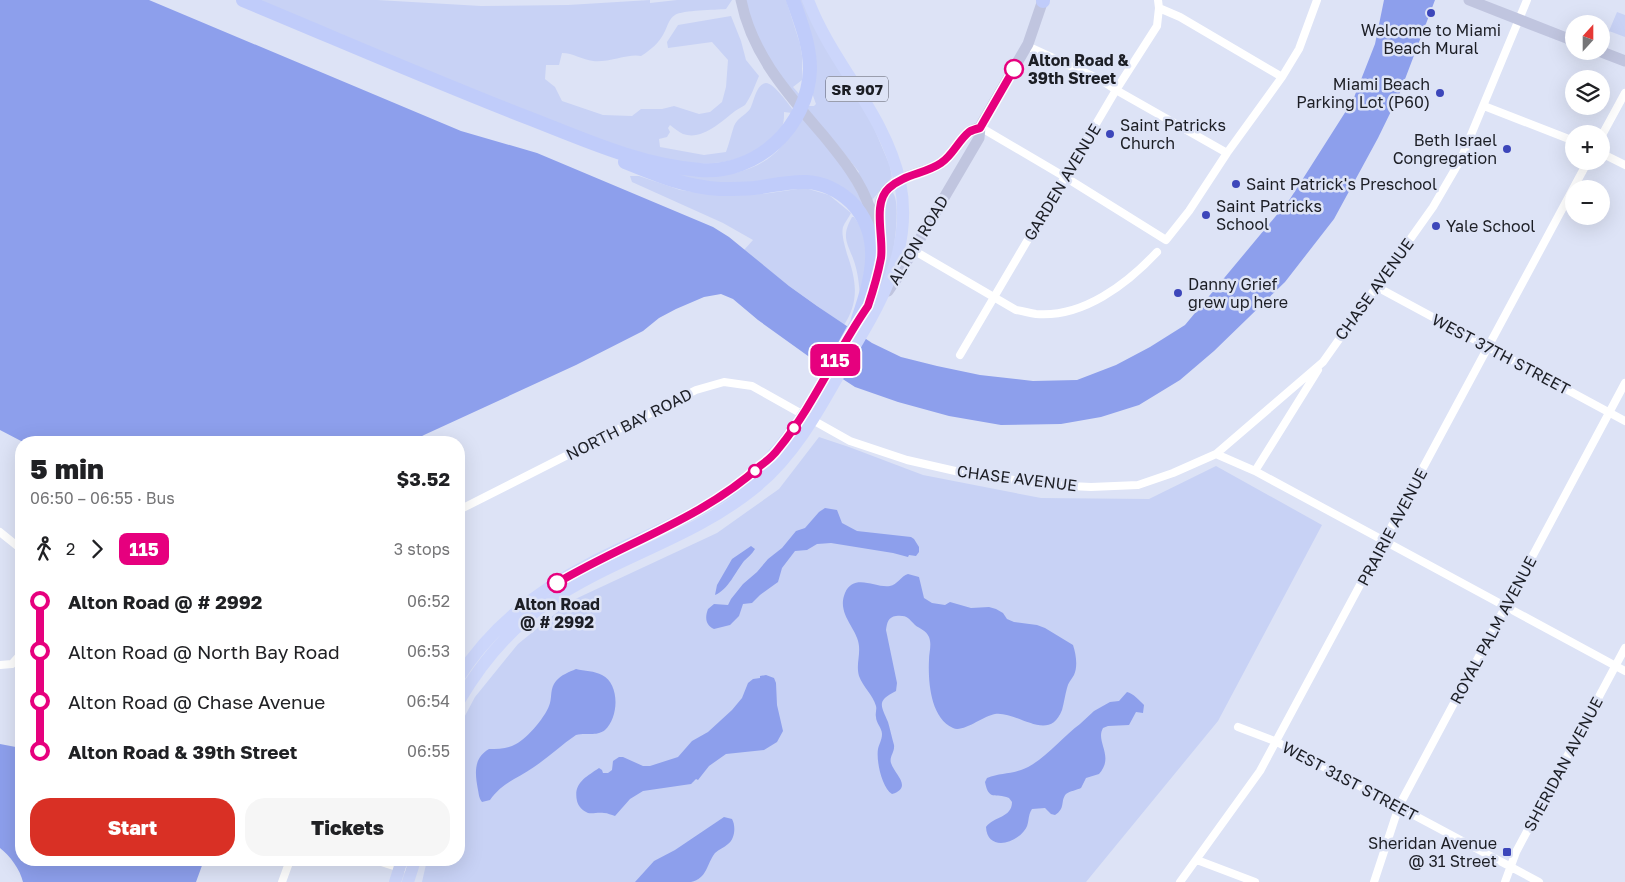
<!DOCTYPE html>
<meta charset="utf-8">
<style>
body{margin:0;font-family:"Golos Text",sans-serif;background:#f6f6f6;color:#202124;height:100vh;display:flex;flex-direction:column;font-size:19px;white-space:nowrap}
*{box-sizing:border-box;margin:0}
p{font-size:16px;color:#757577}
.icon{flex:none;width:28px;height:28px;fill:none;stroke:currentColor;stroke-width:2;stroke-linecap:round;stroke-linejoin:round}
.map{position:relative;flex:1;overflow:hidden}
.sheet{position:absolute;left:15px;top:436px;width:450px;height:430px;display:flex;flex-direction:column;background:#fff;border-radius:20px;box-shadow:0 5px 20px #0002}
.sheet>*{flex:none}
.badge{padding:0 10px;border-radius:8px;font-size:18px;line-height:32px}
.needle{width:32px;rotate:21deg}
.tools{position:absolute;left:1565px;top:15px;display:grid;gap:10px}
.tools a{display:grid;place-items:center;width:45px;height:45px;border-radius:50%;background:#fff;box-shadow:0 5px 20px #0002;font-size:25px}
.map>.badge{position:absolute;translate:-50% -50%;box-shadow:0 0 0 2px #fff}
.legs{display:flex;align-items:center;gap:8px;height:55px;padding:0 15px;font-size:16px}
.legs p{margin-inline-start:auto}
.headline{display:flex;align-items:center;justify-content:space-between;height:85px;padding:0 15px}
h1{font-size:28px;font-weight:800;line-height:38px}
.cta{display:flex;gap:10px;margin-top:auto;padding:10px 15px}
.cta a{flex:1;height:58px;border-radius:20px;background:#d93025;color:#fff;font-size:20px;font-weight:800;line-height:58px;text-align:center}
.cta a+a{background:#f6f6f6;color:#202124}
ul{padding:0 15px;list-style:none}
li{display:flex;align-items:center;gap:18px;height:50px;font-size:19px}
li i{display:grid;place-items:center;width:8px;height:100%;margin:0 6px;background:currentColor}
li i::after{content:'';width:12px;height:12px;margin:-6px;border:4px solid;border-radius:50%;background:#fff}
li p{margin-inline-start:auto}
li:first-child i{background:linear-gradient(#0000 50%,currentColor 0)}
li:last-child i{background:linear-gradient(currentColor 50%,#0000 0)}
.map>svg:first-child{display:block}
.green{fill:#c8d2f5}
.water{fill:#8d9fec}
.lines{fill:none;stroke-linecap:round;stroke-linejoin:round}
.minor{stroke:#fff;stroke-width:8}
.primary{stroke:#c0c5df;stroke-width:11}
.trunk{stroke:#ccd6fb;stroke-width:12}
.motorway{stroke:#c0ccfa;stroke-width:14}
.line-1-casing{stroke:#fff;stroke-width:11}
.line-1{stroke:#e6007e;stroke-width:8}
.poi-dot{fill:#3c46ba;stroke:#dde3f6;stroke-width:2}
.stop-1-dot{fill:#fff;stroke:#e6007e;stroke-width:2.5}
.labels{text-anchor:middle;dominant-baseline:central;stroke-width:5;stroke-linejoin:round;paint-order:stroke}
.shield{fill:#dde3f6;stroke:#565964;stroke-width:1}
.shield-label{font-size:15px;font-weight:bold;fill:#1c1e25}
.poi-label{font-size:16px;fill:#1c1e25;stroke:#dde3f6;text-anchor:start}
.stop-label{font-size:16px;font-weight:bold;fill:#1c1e25;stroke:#dde3f6;text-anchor:start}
.street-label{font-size:16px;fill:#1c1e25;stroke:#dde3f6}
</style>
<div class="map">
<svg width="1625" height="882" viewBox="0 0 1625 882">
<rect width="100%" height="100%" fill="#dde3f6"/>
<path class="green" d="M254,0H377L481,6L568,5L650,0V3L677,0H732L726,9C715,10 683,10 675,15C669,19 668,25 665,31C660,42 651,50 641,56C629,53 608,63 593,61C583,60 573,53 562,53L559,65H546L545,79L555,87L562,101L603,115L632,116L641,109H662L674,106L699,114L710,112L722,102L726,87L728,60L712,42L668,48L667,42L678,25L731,16L741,41L746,60L759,76C755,85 751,97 745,105C742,107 738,109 735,111C722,121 702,141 683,134C679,132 674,128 670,125L668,128L670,132L667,137L659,139L660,147L704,155L726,152C729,144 731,135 734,126C738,117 745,116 750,109C754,102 756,84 766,83C774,83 789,105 794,111L792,113L784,112C784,116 784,120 783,124C782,128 777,132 774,136C755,156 726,165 699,163L698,166L617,149Z
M743,0H786L800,44L802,56V80L793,87L800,95L798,100L762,51Z
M798,0H803L868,114L890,166L892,177L872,200L858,173L859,172L835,142L806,109L808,106H814L816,104L812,93Z
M1617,12L1625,15V37L1609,31Z
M802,118L836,154L867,210L833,186L696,183L670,172C708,179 753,179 782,146C789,137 795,127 802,118Z
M630,176H639L680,190L715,195L763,194L805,188L829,195L851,213C849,217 845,222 843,227C841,235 845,246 847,254C856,279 860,301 844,325L789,286L744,250L753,240L723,223L632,182Z
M890,193H893C901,203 894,253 890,266C886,279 877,292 871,304L880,281L882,208Z
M852,217H854L863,230L869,257L860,296C859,284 858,273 854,261C847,242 841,237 852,217Z
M819,437L849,447L923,475L1041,498L1149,499L1216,466L1322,525L1218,721L1086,882H422L427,860H459V727L475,697L518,644L571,601L717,533L779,489Z"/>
<path class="water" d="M0,0H149L461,131L537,153L713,227L729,237L789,286L817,306L872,343L901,357L937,366L980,375L1033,381L1077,380L1116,365L1150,347L1185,325L1290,199L1353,100L1375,44L1384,0H1435L1399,95L1378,138L1334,219L1285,282L1214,351L1180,380L1139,405L1101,417L1061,424L1001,425L949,416L898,402L855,387L815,361L758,320L733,299L721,294L704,297L676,309L659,318L643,331L576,365L424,435L411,442H23L0,430Z
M825,508L837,510L842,523L857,531L911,537L914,539L919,547V552L916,556L909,555L908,557L893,553L831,543L817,544L807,550L795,551L782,568L778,582L760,595L752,603L743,604L739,616L730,625L714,629C705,625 705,617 708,609L714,604L728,605L731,599L743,584L757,572L768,559L782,548L796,531L805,528L819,512Z
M751,546L755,549C752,554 748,557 744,561C736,571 728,590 715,595L717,585L732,559Z
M908,574L919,577L924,598L932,603L945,605L950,602L971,608L989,607L996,609L1003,613L1007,619L1014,622L1037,625L1045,628L1073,645C1076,654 1078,666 1074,675C1071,680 1068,683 1067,688C1065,695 1064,703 1062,710C1049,744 1018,711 995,714C983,716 963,733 953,728C930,718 928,680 929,660C929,652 932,645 929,637C926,630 920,629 915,625C908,618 907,615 896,616C888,617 887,623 886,630L897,683L896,691C876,701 881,705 888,722C890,729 892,738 894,745C895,752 889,757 891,763C895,775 913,787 892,794C882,788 876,761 878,749C879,744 882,740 882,734C882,728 876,723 876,717C875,713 877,710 876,706C873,695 863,687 859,676C856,665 860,657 859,646C858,629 836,614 845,593C854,572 877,589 890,586C897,585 901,576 908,574Z
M576,669C584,671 595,671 602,675C620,684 619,717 605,730C596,737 586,732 576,735C561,745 549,757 534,767C517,779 503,782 490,800L482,802C479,798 479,795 478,790C475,774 473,758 489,749C498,749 507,749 516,744C528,738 547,715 550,703C552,696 550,688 556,681C561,675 569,672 576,669Z
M766,675L774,678L776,683L777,705L783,731L777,742L764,750L726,754L709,766L698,780L696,779L691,784L643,791L630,799L615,816C611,815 608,813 604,813C598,812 593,814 588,813C583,811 578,806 577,801C573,783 586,777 599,768L602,770L603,773H608L612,770L613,761L619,757H623L643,766H650L678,757L692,741L708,732L732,710L742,698L748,683L753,679L760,678V676Z
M1127,692C1133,693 1140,701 1144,705L1143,713L1136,712L1129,725L1108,726L1103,728C1095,742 1115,756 1099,774L1086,778L1081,788C1077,790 1070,791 1066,794C1060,801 1066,808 1055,815L1051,814L1045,808L1032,809C1027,816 1030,825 1024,831C1013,845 987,850 986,827C994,816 1012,818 1012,802L1009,798C995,792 989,802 985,782L987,778C999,773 1010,774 1021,770C1042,763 1062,737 1080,724L1094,711L1110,702L1119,701Z
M0,744L21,748V860H204L196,882H23C20,869 10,856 0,848Z
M724,817L732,819C736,826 735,839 728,844C724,848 719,849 715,853C707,863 707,879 691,882C674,882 653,882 635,882L654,861L675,850Z"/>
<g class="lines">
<path class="minor" d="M1158,0L1159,8L1180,17L1282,77
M1027,46L1101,80L1116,90L1227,153
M1484,106L1574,141
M980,127L1065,177L1166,240L1189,211L1227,153L1282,77L1299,49L1317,0
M1601,137L1625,93
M1601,153L1625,165
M913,250L1016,310C1023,311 1029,313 1036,314C1083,318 1127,284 1157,252
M1377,287L1625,421
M960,355L1116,90L1157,26L1159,8
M1216,454L1255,471L1625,671
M1255,471L1318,370
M459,510L696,390L724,382L752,386L850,441L907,460L964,473L1050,485L1091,487L1138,485L1173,473L1216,454L1323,362L1433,207L1461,159L1527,0
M0,532L21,549
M0,665L12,664L21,654
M1238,727L1277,742L1539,882
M375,860L403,869
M1197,860L1255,882
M282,882L290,860
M1180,882L1260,771L1588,161
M1374,882L1399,806L1625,383
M1505,882L1516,852L1625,648"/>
<path class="primary" d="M741,0C752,55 788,94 823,135C841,157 861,181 870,209C873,218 874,229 876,239
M1469,0L1574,41
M1599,51L1625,61
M875,284C876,274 881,264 881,254C882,225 869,198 898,181C912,173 928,172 941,163C953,155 958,141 969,132C972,130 977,129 980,127
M888,291L897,278L979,138L980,127L1028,44L1043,0"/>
<path class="trunk" d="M459,677C490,628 538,590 589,564C641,537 696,517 743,482C796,443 826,375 858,319
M459,701C482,662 511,627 549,602C613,558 691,539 752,490C801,452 828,392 859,339C888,291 912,240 900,182C885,113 832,64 808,0
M395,882L402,860
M408,882L415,860"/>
<path class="motorway" d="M243,0C337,39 431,80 526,117C583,139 638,165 700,170C757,174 808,127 810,69C810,45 801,23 793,0
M1043,0V1
M625,162C657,175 685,187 720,189C731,189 743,189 754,188C771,186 789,181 807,182C823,183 839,191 851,202C884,235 872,280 858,319"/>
</g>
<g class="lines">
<defs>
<path id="line-1" d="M557,583C624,543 702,519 760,466C767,461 774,455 779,448C814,405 836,352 868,306C873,291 878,274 881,258C884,237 872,203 889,188C904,174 925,174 941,163C953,155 958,141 969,132C972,130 976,129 980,128L1014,69"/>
</defs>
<use href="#line-1" class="line-1-casing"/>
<use href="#line-1" class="line-1"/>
</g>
<g class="poi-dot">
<circle cx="1431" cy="13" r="5"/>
<circle cx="1440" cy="93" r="5"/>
<circle cx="1110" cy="134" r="5"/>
<circle cx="1507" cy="149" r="5"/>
<circle cx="1236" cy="184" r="5"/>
<circle cx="1206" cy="215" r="5"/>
<circle cx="1436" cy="226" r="5"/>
<circle cx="1178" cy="293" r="5"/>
<rect x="1502" y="847" width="10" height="10" rx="2.5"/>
</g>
<g class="stop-1-dot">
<circle cx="1014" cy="69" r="9"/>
<circle cx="794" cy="428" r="6"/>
<circle cx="755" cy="471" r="6"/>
<circle cx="557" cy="583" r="9"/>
</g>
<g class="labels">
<rect class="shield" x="826" y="76.5" width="62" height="25" rx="4"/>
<g class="shield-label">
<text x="857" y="89">SR 907</text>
</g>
<g class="poi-label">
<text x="1431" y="30" text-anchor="middle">Welcome to Miami<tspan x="1431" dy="18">Beach Mural</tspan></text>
<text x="1430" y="84" text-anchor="end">Miami Beach<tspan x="1430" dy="18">Parking Lot (P60)</tspan></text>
<text x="1120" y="125">Saint Patricks<tspan x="1120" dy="18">Church</tspan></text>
<text x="1497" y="140" text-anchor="end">Beth Israel<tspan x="1497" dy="18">Congregation</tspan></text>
<text x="1246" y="184">Saint Patrick's Preschool</text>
<text x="1216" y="206">Saint Patricks<tspan x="1216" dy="18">School</tspan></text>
<text x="1446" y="226">Yale School</text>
<text x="1188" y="284">Danny Grief<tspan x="1188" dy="18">grew up here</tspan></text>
<text x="1497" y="843" text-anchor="end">Sheridan Avenue<tspan x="1497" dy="18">@ 31 Street</tspan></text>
</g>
<g class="stop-label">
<text x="1028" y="60">Alton Road &amp;<tspan x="1028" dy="18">39th Street</tspan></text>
<text x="557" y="604" text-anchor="middle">Alton Road<tspan x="557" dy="18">@ # 2992</tspan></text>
</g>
<g class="street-label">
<text transform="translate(1062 182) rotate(-59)">GARDEN AVENUE</text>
<text transform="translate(918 240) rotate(-59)">ALTON ROAD</text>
<text transform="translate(1374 289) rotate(-54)">CHASE AVENUE</text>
<text transform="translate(1501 354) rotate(28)">WEST 37TH STREET</text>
<text transform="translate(629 424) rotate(-27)">NORTH BAY ROAD</text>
<text transform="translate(1017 478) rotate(7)">CHASE AVENUE</text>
<text transform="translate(1392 527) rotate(-62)">PRAIRIE AVENUE</text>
<text transform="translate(1493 630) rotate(-62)">ROYAL PALM AVENUE</text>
<text transform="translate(1563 764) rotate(-62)">SHERIDAN AVENUE</text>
<text transform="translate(1350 781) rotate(28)">WEST 31ST STREET</text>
</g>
</g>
</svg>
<div class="tools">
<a><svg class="needle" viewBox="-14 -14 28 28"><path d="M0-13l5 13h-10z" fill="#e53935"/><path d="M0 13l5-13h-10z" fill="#757577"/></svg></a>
<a><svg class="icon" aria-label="layers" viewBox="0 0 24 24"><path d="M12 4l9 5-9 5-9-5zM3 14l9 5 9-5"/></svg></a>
<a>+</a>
<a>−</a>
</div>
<b class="badge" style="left:835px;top:360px;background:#e6007e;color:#fff">115</b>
<section class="sheet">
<div class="headline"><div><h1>5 min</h1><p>06:50 – 06:55 · Bus</p></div><b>$3.52</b></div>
<div class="legs"><svg class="icon" aria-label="walk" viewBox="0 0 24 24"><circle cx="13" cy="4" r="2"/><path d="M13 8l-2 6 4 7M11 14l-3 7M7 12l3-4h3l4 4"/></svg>2<svg class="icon" aria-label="forward" viewBox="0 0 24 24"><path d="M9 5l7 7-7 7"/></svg><b class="badge" style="background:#e6007e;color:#fff">115</b><p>3 stops</p></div>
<ul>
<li><i style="color:#e6007e"></i><b>Alton Road @ # 2992</b><p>06:52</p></li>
<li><i style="color:#e6007e"></i><span>Alton Road @ North Bay Road</span><p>06:53</p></li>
<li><i style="color:#e6007e"></i><span>Alton Road @ Chase Avenue</span><p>06:54</p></li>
<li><i style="color:#e6007e"></i><b>Alton Road &amp; 39th Street</b><p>06:55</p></li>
</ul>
<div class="cta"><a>Start</a><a>Tickets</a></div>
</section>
</div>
